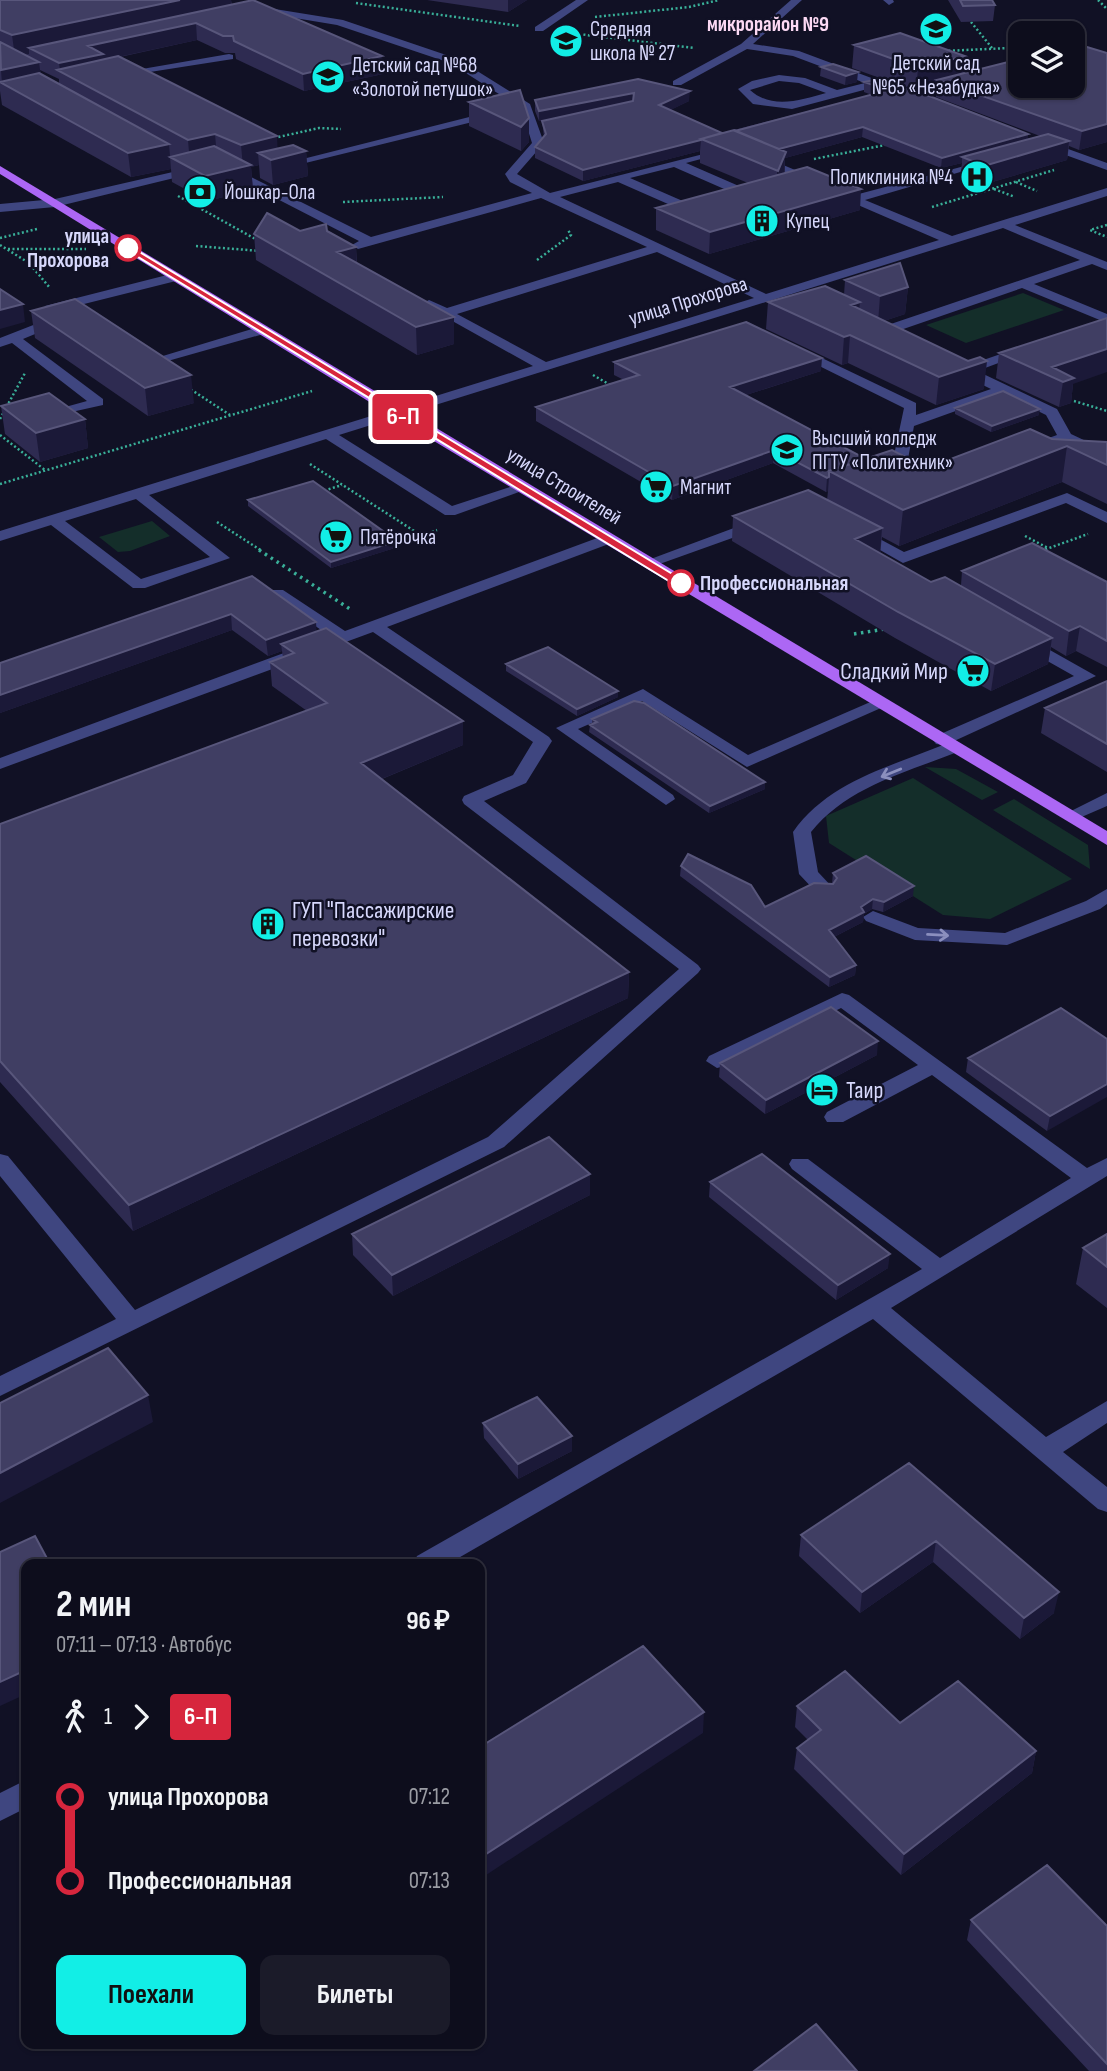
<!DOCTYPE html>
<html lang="ru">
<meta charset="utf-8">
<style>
body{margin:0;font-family:"Sofia Sans Condensed",sans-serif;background:#1b1b29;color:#f1f3f6;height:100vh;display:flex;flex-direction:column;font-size:26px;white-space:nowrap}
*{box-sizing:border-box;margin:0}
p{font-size:23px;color:#9a9ca3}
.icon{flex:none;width:38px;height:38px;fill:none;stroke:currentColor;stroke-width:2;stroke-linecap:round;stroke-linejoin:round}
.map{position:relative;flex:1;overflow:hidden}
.panel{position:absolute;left:21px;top:1559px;width:464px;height:490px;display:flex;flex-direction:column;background:#0d0d1c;border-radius:14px;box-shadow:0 2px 5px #0004,0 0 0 2px #2d2d3b}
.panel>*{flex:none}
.badge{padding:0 14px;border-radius:5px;font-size:24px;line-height:46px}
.fabs{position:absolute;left:1008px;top:21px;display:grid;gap:14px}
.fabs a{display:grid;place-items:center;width:77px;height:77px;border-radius:14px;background:#0d0d1c;box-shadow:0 2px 5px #0004,0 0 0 2px #2d2d3b;font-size:35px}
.map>.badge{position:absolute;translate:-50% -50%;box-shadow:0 0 0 4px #fff}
.legs{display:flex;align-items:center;gap:10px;height:77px;padding:0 35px;font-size:23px}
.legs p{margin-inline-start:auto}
.headline{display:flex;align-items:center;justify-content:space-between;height:119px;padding:0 35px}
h1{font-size:38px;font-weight:700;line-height:52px}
.action{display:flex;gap:14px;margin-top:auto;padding:14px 35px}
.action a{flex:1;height:80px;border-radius:14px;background:#12eee6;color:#111;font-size:28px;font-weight:700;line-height:80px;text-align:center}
.action a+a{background:#1b1b29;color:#f1f3f6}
ul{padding:0 35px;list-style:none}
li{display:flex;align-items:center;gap:24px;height:84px;font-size:26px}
li i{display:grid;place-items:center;width:10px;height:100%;margin:0 9px;background:currentColor}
li i::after{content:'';width:18px;height:18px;margin:-9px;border:5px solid;border-radius:50%;background:#0d0d1c}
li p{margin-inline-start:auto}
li:first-child i{background:linear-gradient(#0000 50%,currentColor 0)}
li:last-child i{background:linear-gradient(currentColor 50%,#0000 0)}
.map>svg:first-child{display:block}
.green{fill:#142e2a}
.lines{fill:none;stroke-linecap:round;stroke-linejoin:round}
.path-far1{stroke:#39af98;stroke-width:2.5;stroke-dasharray:2 2.5;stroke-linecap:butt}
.path{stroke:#39af98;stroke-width:3.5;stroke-dasharray:2.5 4.5;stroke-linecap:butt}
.minor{fill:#3f4680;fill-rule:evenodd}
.major{fill:#ac67f4;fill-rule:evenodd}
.wall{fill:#2e2b51;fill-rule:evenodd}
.shaded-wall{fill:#1b1938}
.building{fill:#403e63;stroke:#58567b;stroke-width:2}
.oneway{stroke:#8b8fbe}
.line-1{fill:#d7263d;stroke:#fff;stroke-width:2}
.stop-1-dot{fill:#fff;stroke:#d7263d;stroke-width:3.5}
.labels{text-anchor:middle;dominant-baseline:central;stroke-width:5;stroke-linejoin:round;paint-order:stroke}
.far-neighbourhood-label{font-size:21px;font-weight:bold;fill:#fcd9f4;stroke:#111125}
.far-poi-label{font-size:21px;fill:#d7d8fc;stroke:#111125;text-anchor:start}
.far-stop-label{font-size:21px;font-weight:bold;fill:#d7d8fc;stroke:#111125;text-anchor:end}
.far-street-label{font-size:21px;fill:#d7d8fc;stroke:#111125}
.poi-label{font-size:24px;fill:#d7d8fc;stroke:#111125;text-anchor:start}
</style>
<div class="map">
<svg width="1107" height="2071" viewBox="0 0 1107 2071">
<rect width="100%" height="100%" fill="#111125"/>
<path class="green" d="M1023,293L1064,310L966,343L926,325Z
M152,521L170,536L130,551L118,552L99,537Z
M925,767L956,769L998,792L982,800Z
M913,778L1072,879L990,919L943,915L829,843L826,816Z
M1014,799L1088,845L1090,869L993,810Z"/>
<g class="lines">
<path class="path-far1" d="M1098,0L1107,9
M356,3L520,26
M595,17L689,7L719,0
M971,22L992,48
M570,33L694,48
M944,51L1009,48
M274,138L319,128L341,129
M814,159L885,145
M1016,182L1037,191
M994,189L1015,197
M178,196L259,241
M343,202L443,197
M932,207L1054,170
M1107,225L1090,230L1107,237
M0,238L37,229
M0,245L29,263L50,288
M196,246L261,251
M8,249H86
M537,260L571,235L568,230
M593,375L612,386
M187,387L230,415
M1074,401L1107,411
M0,419L25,373
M0,435L45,470
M310,464L422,536L437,530
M0,484L312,391
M320,492L342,485
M217,522L262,551
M1025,536L1048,548
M1041,551L1088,534"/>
<path class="path" d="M259,550L350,609
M1040,552L1046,550
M854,634L885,629"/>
<path class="minor" d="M576,0H588L543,31H535V27Z
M791,0H802L753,44L799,51L901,89V93L875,87L792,109L753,104L738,89L752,81L779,75L805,78L837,90L865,83L793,56L747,49L681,85H673V81L741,44ZM779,81L799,83L826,93C801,100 772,110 750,90Z
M883,0H893L894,2L889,5Z
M256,6L343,20L458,59L530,104L544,143L517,174L550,193L731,147V151L686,163L755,193V199H747L674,167L630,178L701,209V215H693L618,182L560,197L766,294L939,240L756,161V157H764L855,195L991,159V163L865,200L952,236L1107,188V196L1015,225L1107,262V270L1092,264L1034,284L1107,314V323L1022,288L886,335H876V329L1080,260L1003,228L339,435L452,506L522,483L530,488L455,515H445L326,439L149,495L230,558L145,588H133L51,525L0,541V531L533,366L422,304L429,300L447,308L647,247L541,198L358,249L352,245L359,241L225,172V168H233L371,237L532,193L510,182L505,174L532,143L521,108L450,63L337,25L253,11ZM657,252L754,298L546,362L457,314ZM136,499L210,557L141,579L65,521Z
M229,54L233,55V59L118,77L113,74Z
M1020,66V72L916,100L911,97Z
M497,110L502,113L501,115L281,169L275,166Z
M1038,141H1046L1107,163V170L1038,145Z
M199,166L203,167V171L55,207L0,212V204L55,199Z
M175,273L181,277L180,280L56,311L52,327L23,339L103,399V405L58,415V409L87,401L12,343L0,347V338L41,322L45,306Z
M262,326L269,330L267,333L150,366L143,362Z
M1021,347L1033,350L977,371L1057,409L1071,434L1107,451V461L1064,442L1037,452H1027V446L1057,435L1046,415L1003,394L914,426L908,459L914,463L928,459L964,463L969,464V470L929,468L902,477H892V471L901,467L893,460L904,408L789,351L801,348L916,403V415L991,389L954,371V365L966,366Z
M1067,493L1107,512V523L1066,503L903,563L850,533L853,530H863L904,552Z
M758,519L766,524L763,527L654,566H642L640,563Z
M608,534L616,539L614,542L387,627L549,737L552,741L526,783L484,801L698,965L701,969L698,973L504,1147L0,1396V1376L116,1319L0,1176V1154L8,1156L135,1310L488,1137L679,969L464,804L462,800L464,796L513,775L533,742L373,632L0,769V758L330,636L271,596V590H283L345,631Z
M1025,636L1096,676L952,742L960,743L963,747L960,751C908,772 848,786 811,832L818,872L833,888L830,892H816L799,874L793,832C828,782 889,767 943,745L936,744L933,740L936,736L1074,676L1019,645L1017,641Z
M643,689L748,755L875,700L881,699L890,704L747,767L642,701L578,729L673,795L675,799L666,805L556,728Z
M1107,793V806L1070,822L1061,816Z
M1107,889V904L1100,909L1007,945L915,940L866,921L863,917L873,911L918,928L1005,933L1086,901Z
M842,993L849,995L1087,1168L1107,1158V1176L891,1308L1046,1437L1107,1401V1423L1063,1452L1107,1487V1512L1098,1509L873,1319L448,1564H413L417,1556L922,1269L792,1169L789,1164L792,1159H808L940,1258L1071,1178L932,1075L843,1122H827L824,1117L827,1112L918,1065L841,1008L725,1066L717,1068L706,1061L709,1056Z
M26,1780V1808L0,1821V1793Z"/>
<path class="major" d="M0,166L1107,831V845L394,417L0,174Z"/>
</g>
<path class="wall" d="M0,0H231L232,5L382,56L383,74L304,91L236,59L235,53H225L197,40L120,57L278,148L306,151L308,176L273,185L260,178L259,165L251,167L253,190L207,201L172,182L171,169L131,177L2,105L0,91ZM40,70L59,79V85L41,75Z
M427,0H527L508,12Z
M948,0H992L995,5L993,21L961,22Z
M854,45L965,56L963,73L1107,53V142L1079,150L1069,146L1067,160L982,185L960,176L962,163L941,168L862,137L785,158V173L860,210L709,254L656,230V208L748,183L700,163V151L583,181L535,158V147L544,137L542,121L578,114L539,121L535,111V100L689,101L670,110L722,133L872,95L864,92V82L1028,134L1027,139L1040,136L936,97L937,86L916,91L852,68Z
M833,64L857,82L845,85L820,76L821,67Z
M469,102L529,118V142L521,151L469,126Z
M300,231H327L356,247L357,263L454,317V344L417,355L256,260L254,234Z
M845,280L908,287L905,314L884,321L984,389L936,405L848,363L842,365L766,329L768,302L844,295Z
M31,311L194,403L148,416L35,338Z
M999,353L1073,384L1071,403L1059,407L996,378Z
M614,362L821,371L746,395L866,459L927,468L1052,439L1107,442V504L1062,482L899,546L882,537L880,554L931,582L961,585L962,571L1107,582V667L1076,651L1066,656L1051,647L1048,664L991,691L895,638L732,541L733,516L827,500L828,491L826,492L773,463L672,500L536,421V407L624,380L614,375Z
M1,406L85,419L88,448L40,462L5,434Z
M955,408L1039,415L991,432L955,414Z
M248,500L398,547L331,568L248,506Z
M252,576L316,622V632L463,745L382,779L629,972L628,998L133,1231L0,1082V824L307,711L272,686L270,662L283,658L282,651L268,656L232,630L0,713V663Z
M506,664L618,697L577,716L506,671Z
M1107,681V772L1041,733L1045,708Z
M592,719L765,782V789L709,813L589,732L590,725L592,724Z
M681,866L765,907L832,883L833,873L913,896L883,912L872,909L864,914L863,922L834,937L856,965L855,975L829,987L680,876Z
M1107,1039L1047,1131L966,1072L968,1058Z
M877,1055L765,1114L719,1077L720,1063Z
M590,1174V1195L393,1296L353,1255L352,1234Z
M710,1182L888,1268L836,1300L709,1197Z
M1107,1234V1308L1076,1284L1083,1248Z
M483,1423L572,1436V1451L518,1479L484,1438Z
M909,1463L1054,1613L1020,1639L933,1562L860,1613L799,1556L801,1535Z
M797,1706L900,1723L1036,1751L1032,1773L901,1875L794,1769L797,1748L808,1740L795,1727Z
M971,1920L1107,1926V2071H1089L967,1940Z"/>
<path class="shaded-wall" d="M180,0H231L232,11L29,48V54L15,57L12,35Z
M508,0H527L508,12Z
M196,23L197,40L104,60L60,71L59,63L88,46Z
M382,56L383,74L304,91L303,74Z
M965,56L963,79L937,80V86L916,91L918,68Z
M39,62L42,85L2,84L1,70Z
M858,72L857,82L845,85L846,76Z
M690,91L689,101L659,116V105Z
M634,93V103L539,121V111Z
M529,118V142L521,151V127Z
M1107,124V142L1079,150L1082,131Z
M863,127L862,137L785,158L784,177L776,196L778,150Z
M215,134L217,158L190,164L188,140Z
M1028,134L1027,145L962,157V163L941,168L942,158Z
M277,136L278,158L306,151L308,176L273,185L271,160L258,153L259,165L251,167L253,190L207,201L205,176L243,167L241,145Z
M701,140L700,151L583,181V170Z
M1069,141L1067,160L982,185L984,166Z
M169,144L171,169L131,177L128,153Z
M861,189L860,210L709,254L710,232Z
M356,247L357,273L337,252Z
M908,287L905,314L878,323L880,296Z
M860,302L857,329L851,305Z
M23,304L25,322L0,329V310Z
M454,317V344L417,355L416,327Z
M850,335L848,363L842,365L844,337Z
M1107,349V372L1073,384L1071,403L1059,407L1063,382L1052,367Z
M822,358L821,371L730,400V387Z
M987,361L984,389L936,405L939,377Z
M191,375L194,403L148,416L145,388Z
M1040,409L1039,415L991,432L992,426Z
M85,419L88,448L40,462L36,433Z
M1067,446L1062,482L899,546L903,510Z
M774,450L773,463L672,500L673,486Z
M829,477L828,491L826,492L827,478Z
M882,528L880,554L855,539Z
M397,541L398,547L331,568V562Z
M231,614L232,630L0,713V695Z
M316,622L317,638L281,644L282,651L268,656L266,640Z
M1080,626L1076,651L1066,656L1069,631Z
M1052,638L1048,664L991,691L995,664Z
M618,691V697L577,716V709Z
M463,721V745L362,787L361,763Z
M765,782V789L709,813L710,806Z
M914,886L913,896L883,912L884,902Z
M873,899L872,909L864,914L863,922L828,940L829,930Z
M856,965L855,975L829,987L830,977Z
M629,972L628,998L133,1231L129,1205Z
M878,1041L877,1055L765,1114L766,1100Z
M1107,1084V1097L1047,1131L1050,1116Z
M590,1174V1195L393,1296L392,1275Z
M890,1254L888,1268L836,1300L838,1285Z
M148,1395L153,1422L0,1503V1473Z
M572,1436V1451L518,1479V1464Z
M936,1541L933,1562L860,1613L862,1592Z
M1059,1592L1054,1613L1020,1639L1024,1618Z
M26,1670V1694L0,1706V1682Z
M704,1712L703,1733L480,1879V1858Z
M1036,1751L1032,1773L901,1875L904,1854Z"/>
<path class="building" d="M0,0H180L12,35L0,30Z
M253,0L382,56L303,74L234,41L233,36H223L196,23L88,46L103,54L59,63L29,48Z
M960,0H992L995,5L963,6Z
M900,33L965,56L918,68L854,45Z
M0,42L39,62L1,70Z
M1077,44L1107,53V124L1082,131L937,80L1020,59V86H1073V45Z
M118,56L277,136L241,145L215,134L188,140L57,70Z
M833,64L858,72L846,76L821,67Z
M39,73L169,144L128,153L0,82Z
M638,79L690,91L659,105L722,133L701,139V140L583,170L535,147L546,134L542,121L633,101L634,93L539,111L535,100Z
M874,80L924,94L1028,134L942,158L863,127L779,149L735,131L889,90L864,82Z
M520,90L529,118L521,127L469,102Z
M734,130L786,152L778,171L701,139Z
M1048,134L1069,141L984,166L962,157Z
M293,145L306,151L271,160L258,153Z
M214,146L251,165L205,176L170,157Z
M807,167L861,189L710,232L656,208Z
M267,213L300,231L326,224L327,231L356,247L337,252L454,317L416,327L254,234Z
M900,263L908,287L880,296L845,280Z
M825,286L860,302L851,305L968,361L980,357L987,361L939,377L850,335L844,337L768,302Z
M0,289L23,304L0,310Z
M75,299L191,375L145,388L31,311Z
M1107,318V349L1052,367L1074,378L1063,382L999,353Z
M746,322L822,358L730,387L866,459L829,471V477L827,478L774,450L673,486L536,407L639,375L614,362Z
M1003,391L1040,409L992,426L955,408Z
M49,393L85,419L36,433L1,406Z
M1030,429L1052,439L1107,442V465L1067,446L903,510L829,471L892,450L927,468Z
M313,481L397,541L331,562L248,500Z
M808,490L882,528L855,539L931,582L945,577L1052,638L995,664L898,612L733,516Z
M1032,543L1107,582V641L1080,626L1069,631L962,571Z
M252,576L316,622L266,640L231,614L0,695V663Z
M326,628L463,721L361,763L629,972L129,1205L0,1061V824L327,703L270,662L294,653L281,644Z
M548,647L618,691L577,709L506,664Z
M1107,681V744L1045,708Z
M634,701L644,703L765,782L710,806L590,725L597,722L592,719Z
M688,854L751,885L765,907L814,883L833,884L837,878L833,873L866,856L914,886L884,902L873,899L861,907L864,912L829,930L856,965L830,977L681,866Z
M831,1007L878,1041L766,1100L720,1063Z
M1061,1008L1107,1039V1084L1050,1116L968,1058Z
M549,1137L590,1174L392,1275L352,1234Z
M762,1154L890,1254L838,1285L710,1182Z
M1107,1234V1267L1083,1248Z
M108,1348L148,1395L0,1473V1403Z
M537,1397L572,1436L518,1464L483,1423Z
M909,1463L1059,1592L1024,1618L936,1541L862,1592L801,1535Z
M35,1536L50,1564H26V1670L0,1682V1552Z
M643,1646L704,1712L480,1858V1747Z
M845,1671L900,1723L958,1681L1036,1751L904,1854L797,1748L821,1730L797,1706Z
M1047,1865L1107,1926V2064L971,1920Z
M816,2024L857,2071H754Z"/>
<defs><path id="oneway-shaft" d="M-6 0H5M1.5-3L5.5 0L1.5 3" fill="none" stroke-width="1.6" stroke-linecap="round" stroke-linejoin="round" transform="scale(1.75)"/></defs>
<g class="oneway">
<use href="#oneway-shaft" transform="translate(891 773) rotate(158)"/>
<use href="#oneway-shaft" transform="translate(938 935) rotate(3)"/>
</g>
<path class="line-1" d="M128,245L684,581L686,583L677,586L125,249Z"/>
<defs>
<symbol id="school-disc" viewBox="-11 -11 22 22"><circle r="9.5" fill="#12eee6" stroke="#111125"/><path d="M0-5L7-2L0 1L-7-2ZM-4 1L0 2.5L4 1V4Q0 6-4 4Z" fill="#111"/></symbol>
<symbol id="hospital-disc" viewBox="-11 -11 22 22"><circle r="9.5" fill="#12eee6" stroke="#111125"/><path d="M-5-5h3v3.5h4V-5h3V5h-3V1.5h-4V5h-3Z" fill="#111"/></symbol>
<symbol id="bank-disc" viewBox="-11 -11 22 22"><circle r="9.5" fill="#12eee6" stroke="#111125"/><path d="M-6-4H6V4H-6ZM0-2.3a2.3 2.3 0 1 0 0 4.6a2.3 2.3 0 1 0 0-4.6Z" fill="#111"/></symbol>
<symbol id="building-disc" viewBox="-11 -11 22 22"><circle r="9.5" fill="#12eee6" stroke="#111125"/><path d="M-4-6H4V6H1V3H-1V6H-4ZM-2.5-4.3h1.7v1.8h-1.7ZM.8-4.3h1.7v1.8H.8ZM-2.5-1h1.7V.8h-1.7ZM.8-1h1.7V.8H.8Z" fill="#111"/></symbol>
<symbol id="university-disc" viewBox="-11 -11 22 22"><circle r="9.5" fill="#12eee6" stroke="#111125"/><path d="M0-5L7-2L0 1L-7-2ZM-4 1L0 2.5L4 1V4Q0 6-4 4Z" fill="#111"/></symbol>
<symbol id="supermarket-disc" viewBox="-11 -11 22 22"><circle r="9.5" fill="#12eee6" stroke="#111125"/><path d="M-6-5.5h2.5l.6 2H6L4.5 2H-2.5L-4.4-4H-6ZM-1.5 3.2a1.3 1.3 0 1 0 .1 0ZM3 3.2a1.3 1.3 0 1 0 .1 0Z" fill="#111"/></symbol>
<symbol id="hotel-disc" viewBox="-11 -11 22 22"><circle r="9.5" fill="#12eee6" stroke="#111125"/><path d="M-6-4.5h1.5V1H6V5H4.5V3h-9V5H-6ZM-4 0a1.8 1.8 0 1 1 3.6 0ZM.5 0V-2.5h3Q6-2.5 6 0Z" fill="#111"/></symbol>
</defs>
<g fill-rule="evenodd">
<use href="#school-disc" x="917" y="10" width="38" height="38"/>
<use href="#school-disc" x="547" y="22" width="38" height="38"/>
<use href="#school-disc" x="309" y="58" width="38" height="38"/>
<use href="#hospital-disc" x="958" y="158" width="38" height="38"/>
<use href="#bank-disc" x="181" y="173" width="38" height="38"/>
<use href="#building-disc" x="743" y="202" width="38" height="38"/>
<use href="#university-disc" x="768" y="431" width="38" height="38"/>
<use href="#supermarket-disc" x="637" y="468" width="38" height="38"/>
<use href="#supermarket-disc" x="317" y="518" width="38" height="38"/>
<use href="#supermarket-disc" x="954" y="652" width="38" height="38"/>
<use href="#building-disc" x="249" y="905" width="38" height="38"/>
<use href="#hotel-disc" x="803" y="1071" width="38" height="38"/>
</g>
<g class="stop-1-dot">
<circle cx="128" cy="248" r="12"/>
<circle cx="681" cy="583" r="12"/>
</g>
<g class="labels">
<g class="far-neighbourhood-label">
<text x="768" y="24">микрорайон №9</text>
</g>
<g class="far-poi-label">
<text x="590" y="29">Средняя<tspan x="590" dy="24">школа № 27</tspan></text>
<text x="936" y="63" text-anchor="middle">Детский сад<tspan x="936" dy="24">№65 «Незабудка»</tspan></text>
<text x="352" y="65">Детский сад №68<tspan x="352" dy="24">«Золотой петушок»</tspan></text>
<text x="953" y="177" text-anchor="end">Поликлиника №4</text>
<text x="224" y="192">Йошкар-Ола</text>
<text x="786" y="221">Купец</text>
<text x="812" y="438">Высший колледж<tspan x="812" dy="24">ПГТУ «Политехник»</tspan></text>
<text x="680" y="487">Магнит</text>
<text x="360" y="537">Пятёрочка</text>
</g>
<g class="far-stop-label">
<text x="109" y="236">улица<tspan x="109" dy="24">Прохорова</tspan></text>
<text x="700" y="583" text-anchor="start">Профессиональная</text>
</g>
<g class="far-street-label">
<text transform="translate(688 301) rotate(-17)">улица Прохорова</text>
<text transform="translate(564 486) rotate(31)">улица Строителей</text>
</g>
<g class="poi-label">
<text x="948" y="671" text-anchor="end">Сладкий Мир</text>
<text x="292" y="910">ГУП "Пассажирские<tspan x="292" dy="28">перевозки"</tspan></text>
<text x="846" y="1090">Таир</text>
</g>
</g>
</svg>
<div class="fabs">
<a><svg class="icon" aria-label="layers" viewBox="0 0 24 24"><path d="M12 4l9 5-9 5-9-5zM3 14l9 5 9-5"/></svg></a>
</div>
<b class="badge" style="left:403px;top:417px;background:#d7263d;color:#fff">6-П</b>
<section class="panel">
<div class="headline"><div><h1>2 мин</h1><p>07:11 – 07:13 · Автобус</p></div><b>96 ₽</b></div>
<div class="legs"><svg class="icon" aria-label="walk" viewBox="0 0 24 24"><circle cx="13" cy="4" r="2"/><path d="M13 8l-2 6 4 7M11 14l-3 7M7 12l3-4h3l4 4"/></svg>1<svg class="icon" aria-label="forward" viewBox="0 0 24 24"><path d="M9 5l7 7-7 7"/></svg><b class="badge" style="background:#d7263d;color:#fff">6-П</b></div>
<ul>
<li><i style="color:#d7263d"></i><b>улица Прохорова</b><p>07:12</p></li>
<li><i style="color:#d7263d"></i><b>Профессиональная</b><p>07:13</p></li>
</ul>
<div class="action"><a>Поехали</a><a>Билеты</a></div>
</section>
</div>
